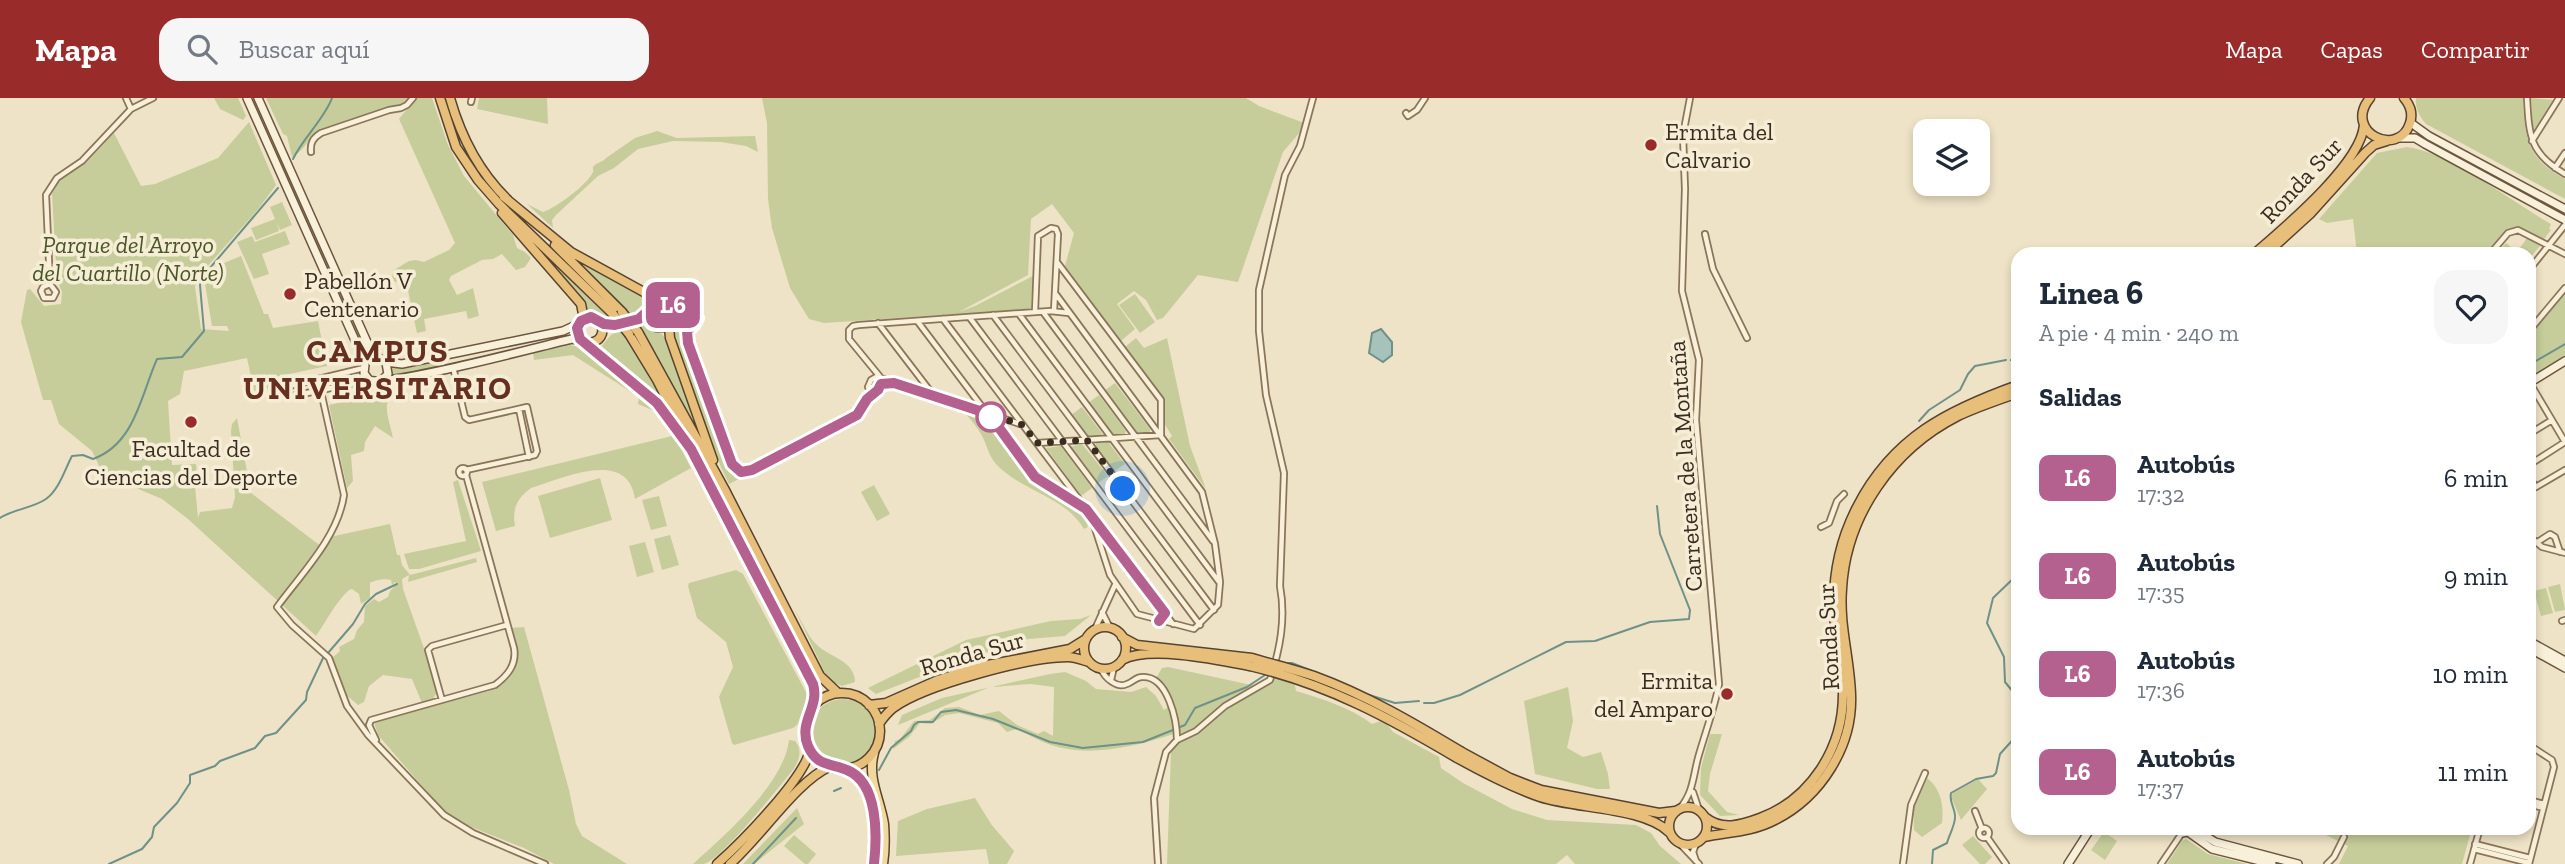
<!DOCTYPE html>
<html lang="es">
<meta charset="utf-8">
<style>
body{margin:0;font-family:"Zilla Slab",serif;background:#f6f6f7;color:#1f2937;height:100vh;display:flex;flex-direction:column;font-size:26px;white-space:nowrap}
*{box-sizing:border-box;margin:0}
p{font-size:23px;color:#747a83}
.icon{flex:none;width:38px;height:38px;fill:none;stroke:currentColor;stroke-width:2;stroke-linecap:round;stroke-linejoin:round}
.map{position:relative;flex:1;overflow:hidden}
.side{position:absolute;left:2011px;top:149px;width:525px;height:588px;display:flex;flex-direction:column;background:#fff;border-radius:21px;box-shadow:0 4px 10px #0003}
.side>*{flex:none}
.badge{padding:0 14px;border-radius:10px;font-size:24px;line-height:46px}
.buttons{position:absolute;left:1913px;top:21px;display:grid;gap:14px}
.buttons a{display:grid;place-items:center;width:77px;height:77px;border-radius:14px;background:#fff;box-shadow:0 4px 10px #0003;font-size:35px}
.you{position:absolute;width:35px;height:35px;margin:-18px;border:5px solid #fff;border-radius:50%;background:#1a73e8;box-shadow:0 0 0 10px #1a73e833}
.map>.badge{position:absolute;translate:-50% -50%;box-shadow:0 0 0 4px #fff}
h2{padding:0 28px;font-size:26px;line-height:63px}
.round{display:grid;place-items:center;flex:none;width:74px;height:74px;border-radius:21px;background:#f6f6f7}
.headline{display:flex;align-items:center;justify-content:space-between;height:119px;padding:0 28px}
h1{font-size:33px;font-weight:700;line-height:52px}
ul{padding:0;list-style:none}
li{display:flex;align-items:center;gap:21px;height:98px;padding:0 28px}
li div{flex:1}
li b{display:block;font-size:26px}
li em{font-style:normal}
li .badge{min-width:77px;font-weight:700;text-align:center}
header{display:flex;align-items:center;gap:42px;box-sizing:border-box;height:98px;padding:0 35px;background:#992c2b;color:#fff}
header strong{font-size:33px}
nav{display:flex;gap:38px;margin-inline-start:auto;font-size:24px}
.search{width:490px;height:63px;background:#f6f6f7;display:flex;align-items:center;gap:18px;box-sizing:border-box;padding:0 24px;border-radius:21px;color:#747a83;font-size:26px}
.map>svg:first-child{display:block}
.green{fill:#c6cd9a}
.water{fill:#a7c2bb;stroke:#6e9189;stroke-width:2}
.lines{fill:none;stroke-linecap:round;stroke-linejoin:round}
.stream{stroke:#6e9189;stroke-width:2}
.minor-casing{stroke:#8a755b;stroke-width:8}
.secondary-casing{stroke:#6c563f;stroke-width:10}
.primary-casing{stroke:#584330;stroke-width:11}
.trunk-casing{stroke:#584330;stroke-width:11}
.minor{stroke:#f9f0d9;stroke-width:4.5}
.secondary{stroke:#f9f0d9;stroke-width:7}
.primary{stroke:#f1d99e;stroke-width:8}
.trunk{stroke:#e7bf7a;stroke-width:8}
.trunk-bridge-casing{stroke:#584330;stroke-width:11;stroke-linecap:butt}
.trunk-bridge{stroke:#e7bf7a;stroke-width:8}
.line-casing{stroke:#fff;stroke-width:16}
.line{stroke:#b5618f;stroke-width:10}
.walk{stroke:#3a2d1f;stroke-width:7;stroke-dasharray:0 12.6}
.poi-dot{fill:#992c2b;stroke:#f6edd6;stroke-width:2.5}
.stop-dot{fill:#fff;stroke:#b5618f;stroke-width:3.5}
.labels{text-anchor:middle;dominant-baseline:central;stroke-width:7;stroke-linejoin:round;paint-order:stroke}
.poi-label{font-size:24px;fill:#3a2d1f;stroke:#f6edd6;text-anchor:start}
.street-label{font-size:24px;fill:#3a2d1f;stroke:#f6edd6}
.park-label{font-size:24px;font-style:italic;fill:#495726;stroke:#f6edd6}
.district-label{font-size:32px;font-weight:bold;letter-spacing:2px;fill:#672f1f;stroke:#f6edd6}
</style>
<header>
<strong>Mapa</strong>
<div class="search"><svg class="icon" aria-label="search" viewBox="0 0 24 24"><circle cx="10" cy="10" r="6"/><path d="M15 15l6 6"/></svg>Buscar aquí</div>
<nav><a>Mapa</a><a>Capas</a><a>Compartir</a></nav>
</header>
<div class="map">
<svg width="2565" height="766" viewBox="0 0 2565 766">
<rect width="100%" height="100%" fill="#eee3c6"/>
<path class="green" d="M214,0H238L246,18L243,22L220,11Z
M266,0H409L402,7L390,8L320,32C305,40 309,50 292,59L287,38L283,36Z
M416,0H432L448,47L464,78L513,137L517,150L525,154L531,160L525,169L516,172L502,156L493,161L482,162L451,178L449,182L457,197L473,190L479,218L468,221L466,213L424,221L426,233L417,235L406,183L403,181L395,184L392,179L394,172L409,163L416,162L424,164L449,152L455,145L399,21Z
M479,0H547L548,26L477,11Z
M762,0H1246L1259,8L1307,26L1283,54L1238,184L1198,177L1163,220L1157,222L1146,202L1134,193L1117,206L1135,231L1121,243L1065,168L1074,135L1052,106L1031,121L1028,177L959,214L975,208L1033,178L1031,211L824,225L809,221L790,190L772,130L768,101L767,25Z
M2416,0H2523C2525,40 2527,61 2565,81V101L2426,26C2419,18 2415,10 2416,0Z
M2531,0L2553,2L2533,34Z
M249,24L276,87L259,110L198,179L195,189L201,231L229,233L227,228H212L205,186L212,170L241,158L264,216H268L273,230L318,223L327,268L275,279L276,289L254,293L247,260L184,273L180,296L168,303L172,367L196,366L197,377H194L198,420L200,414L232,410L235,399L231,333L232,326L237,320L251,395L322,449L330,439L390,426L397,457H400L402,467L410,477L476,460L477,464L408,484L409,477L402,481L403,491L426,556L437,594L432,602L422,605L412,581L383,577L369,588L364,604L358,607L343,594L331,561L340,553L339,549L354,541L357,532L364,524L365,508L374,501L379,504L388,499L390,493L397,486L395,484L392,487L391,482C386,480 374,482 370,485V500L361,506L359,496L352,491L349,492C335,505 327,522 316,538L188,421L162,401L103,376L92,353L59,326L51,302H43L21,224L27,192L30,191L44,208L61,206L62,194L57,182L52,96L59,83L88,63L114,35L141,88L155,86L218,60Z
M657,33L677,40L755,38L758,54L746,48L721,44L673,43L638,51L614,70L598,78L556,117L552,122L553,130L527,106L543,114C556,110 588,86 593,74C594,72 592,70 593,69C597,64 603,64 606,60L635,40Z
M2407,49C2447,53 2514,105 2551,126L2549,131L2551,132L2544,141L2520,130L2509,131L2486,156H2357L2353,121L2327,125L2319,121L2377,55Z
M278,53L371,258L365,261L275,57Z
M282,104L292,127L280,132L277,125L279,133L256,142L251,130L275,121L270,109Z
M285,133L290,146L262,156L269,176L254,181L237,144L252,138L255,144Z
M526,138L613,224L587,211Z
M2527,140L2540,148L2529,161V156H2496L2506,145L2517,154Z
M574,159L652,201L651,203L642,215L633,220Z
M2565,195V261L2541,276L2529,279V238Z
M1135,196L1155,224L1140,235L1119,207Z
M684,212H691L694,220L686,231L683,239L730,368L736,375H751L729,386L720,367L673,237L674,229Z
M645,227L662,236L668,244L704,346L659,261L638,228Z
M620,232L636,254L664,307L598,252L611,237Z
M1136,240L1144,250L1167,240L1190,348L1206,391L1169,341L1172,338L1164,325V301L1125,249Z
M570,247L583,250L659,313L666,322L691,370L635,401C628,349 561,381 531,390C517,400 512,411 515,428L496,433L482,384L672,338L657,314L638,306L639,299L573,257L534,262L533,255Z
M443,260L444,267L389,279L391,268Z
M1115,285L1150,331V334L1136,335L1104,293Z
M394,292C381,308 389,319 393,340L375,328L365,344L364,353L351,357L353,383L347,390L329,307Z
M1099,297L1126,333L1125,336L1112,337L1088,305Z
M1082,309L1102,335L1101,338L1087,339L1071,317Z
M960,311L987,320L1033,381L1083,412L1088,429L1084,431C1065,398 1021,393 996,366C988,357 987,346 981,336C976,327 968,318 960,311Z
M1096,345H1109L1125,366L1113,374L1095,349Z
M1082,346L1108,378L1097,386L1070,349Z
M1061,348L1092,390L1081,398L1046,350Z
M600,380L612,422L550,440L538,398Z
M458,382L481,453L419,471H409L404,456L466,443L453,384Z
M874,387L890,416L877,423L861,394Z
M659,398L667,428L651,432L642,402Z
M670,437L679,467L662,472L654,441Z
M645,444L654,474L637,479L629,448Z
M736,472L743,476L809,600L798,626L793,630L734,647L732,645L719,599L733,569L726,544L697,520L688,488L689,485Z
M2560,486L2565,512L2555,514L2548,489Z
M2546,490L2553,515L2541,518L2534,493Z
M795,512C802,523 807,537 816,546C828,559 855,562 855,584L842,588L833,584L825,575Z
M1091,517L1065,538L1028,541L955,565L876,596L868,590L966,542L1051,523L1080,521Z
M524,529L569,692L576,726L582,738L627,766H554L524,750L466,727L448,716L435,703L378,637L374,624L489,593C523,575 519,563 510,530Z
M1168,569L1256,588L1183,638C1177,631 1179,625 1177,616C1173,602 1165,592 1155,582L1162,570Z
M1065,574L1086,583L1096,591L1131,594L1146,589L1156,598L1164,612L1170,608L1174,636C1137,648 1089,660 1051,647C1039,643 1028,636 1016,631L1007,634L998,625L959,615L945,617L931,626L920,625L909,639L893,651L895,643L900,641L914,623L930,622L945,610L959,609L980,617L999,613L1017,627L1038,636L1044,633L1053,638L1054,589L1031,586L990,589L898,627L902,617L942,600L1050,576Z
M1284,579L1294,582L1296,593C1323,601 1349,609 1372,626L1384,622L1393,634L1439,659L1441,670L1463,685L1512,711L1547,722L1636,727L1651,735L1660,748L1681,766H1575L1567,757L1556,766H1167L1171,654L1178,645L1195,636L1233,607L1276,580Z
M1568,589L1573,623L1567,650L1583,659L1601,654L1608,676L1610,691H1597L1535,676L1524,603Z
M810 634a33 33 0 1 1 66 0a33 33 0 1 1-66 0Z
M1710,636H1722L1710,676L1708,693L1727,714L1739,717L1720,718L1700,697L1701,670Z
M789,642L795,643C803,652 799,663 793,672C778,690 723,760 704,766C701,766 697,766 693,766C724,738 784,686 789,642Z
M1927,680C1941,691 1944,707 1942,725L1922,739L1914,732L1913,707Z
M1978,681L1987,691L1961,722L1951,699L1953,695Z
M975,700L991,726L1014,753L1007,766H989L986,751L896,758L898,723L927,711Z
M797,710L804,726L754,766H743Z
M2312,730H2472L2462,766H2339L2348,748Z
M2104,734L2117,743L2105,762L2091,752Z
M794,737L816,756L808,766H805L784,748Z
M1973,738L1992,759L1985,766H1980L1962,747Z
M2186,741L2208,756L2247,766H2167L2182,743Z"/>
<path class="water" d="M1381,231L1392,244V257L1383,264L1369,255L1372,235Z"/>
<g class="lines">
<path class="stream" d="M293,61C303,40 325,20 332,0
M2011,262L2018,261
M2529,267L2565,246
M1919,323L1929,312L1960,292L1968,276L1975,268L2006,262
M0,420C14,411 33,410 46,401C59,392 65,371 72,358L83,357L93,361C135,346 141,297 157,261L182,259L204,233L200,187L204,177L278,90
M2018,476L1993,500L1987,525L2004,559L2005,584L2018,600
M328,555L353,526L365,506L376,496L397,486
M1285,565H1292L1332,581
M1366,596L1395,605L1419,603
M2018,602L2013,612L2018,622
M1424,605H1434L1460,597L1566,544L1595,543L1650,524L1689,521L1690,512L1660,436L1657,408
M1180,629L1185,627L1195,610L1247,589L1265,577
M879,672L891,650L911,633L914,627L918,624H933L941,614L956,612L993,621L1050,644L1083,650L1143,644L1173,632
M834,693L841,690
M109,766L142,751L152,739L154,729L177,705L190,685V677L215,668L220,663L255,650L265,638L276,635L306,602L307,594L324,558
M753,766L796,720
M1932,766L1933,752L1947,745C1949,737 1956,726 1955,717C1954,708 1949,704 1951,695L1976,681L1993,678L1996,675L2000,656L2018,636"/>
<defs>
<path id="minor" d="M126,0L131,11
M2527,0C2529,38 2530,56 2565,76
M471,4L472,0
M1406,15L1408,18L1417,12L1425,0
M2532,43L2559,0
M311,54C310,45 313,40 321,35L389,12L401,10L407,7L413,0
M2555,70L2565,55
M1705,136L1713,171L1747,240
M2490,156L2508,135L2518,132L2565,156
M2529,172L2565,127
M50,186L43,189L41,193L44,200H53L56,194L50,186L46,97L57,80L82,63L131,11L153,0
M1055,195L1202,394L1215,446L1220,484L1218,507L1194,531L1137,516L1110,477L1090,415
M669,207L688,209L696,215V224L688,232L686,238L732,366L739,373L752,372L845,323L857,316L874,295
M1035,214L1038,138L1051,130L1056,131L1058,136L1054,213
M1043,214L1213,443
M1019,216L1219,484
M993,217L1214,512
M970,220L1200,527
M943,221L1173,526
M918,224L1035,379L1082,408
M878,225L934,298
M2529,233L2565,190
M453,269L465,319L469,322L527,309L537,353L535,357L466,372
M364,270L285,289L281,296L288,299L369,282
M878,278L871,282L868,289L871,294L880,290L881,281
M325,281L320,289L344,397C338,439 302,475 277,509L292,527L329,560L347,608L368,637L444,717L473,735L545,766
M519,311L529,359
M1023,327L881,280L849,241V232L853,228L859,227L1050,213L1069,215
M2529,336L2552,322
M1037,345L1161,337V302L1057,164
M2529,367L2565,344L2530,285
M459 374a4 4 0 1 1 8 0a4 4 0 1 1-8 0Z
M2529,379L2536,389L2565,372
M1821,429L1829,425L1837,403L1844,396
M2529,438L2542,449L2565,455
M2536,445L2550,436L2555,439L2560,454
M1102,514L1110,530
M2562,523L2565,522
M1095,531L1115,487
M1101,571C1105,580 1117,591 1127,586C1133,584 1136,579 1142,579C1168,577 1177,623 1177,642
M1111,582L1114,569
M442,602L428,552L432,548L507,527
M376,642L369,627L371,622L495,587C507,578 517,567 514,550L466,377
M1693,694L1699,712
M2529,702L2544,706
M2529,706L2543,710
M1680,710C1693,695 1693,679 1698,660C1705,635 1714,612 1719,586L1696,322L1699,262L1682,193L1685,91L1683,37L1690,0
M1975,713L1982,731
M1979 735a5 5 0 1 1 10 0a5 5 0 1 1-10 0Z
M1987,739L2006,766
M1680,746L1699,766
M1696,746L1693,754L1696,763
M2475,746L2530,760
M2474,751L2529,765
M1158,766L1154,700L1166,654L1177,642L1196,633L1225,608L1270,582C1280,551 1286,521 1280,488L1284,375L1266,297L1259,233V192L1285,77L1300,48L1313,0
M1903,766L1911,707L1925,675
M2161,766L2182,735
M2327,766L2334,759L2344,739
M2470,766L2480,730
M2529,766L2554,669L2552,662L2529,647"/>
<path id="secondary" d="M247,0L358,249L365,267L364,275L369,282C389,289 541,248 572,241L582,243
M258,0L367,244L379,260L386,265L388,276L381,283
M2411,25L2429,38L2565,111
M2399,40H2415L2425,46L2565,122
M385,264L402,266L563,233L578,226
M2529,285L2565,263
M2529,543L2565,563
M2529,550L2565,570
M2176,730L2182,735L2188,734L2212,751L2272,766
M2193,730L2215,744L2298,766
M2068,766L2091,730"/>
<path id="primary" d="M874,655C867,680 880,701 884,726C885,739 885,753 883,766
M846,671C878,692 878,731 874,766"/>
<path id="trunk" d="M440,0L456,49L478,82L499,106L613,216
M450,0C461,39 478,73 508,102
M2370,0C2342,34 2399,61 2410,25C2413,16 2410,7 2404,0
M504,99L571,154L671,209L674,217L669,229L670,240L713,362
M502,115L581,206L584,221
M555,147L622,214
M2254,156C2284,130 2361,66 2364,27
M2266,156L2310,116L2365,55L2374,47L2387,43
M664,205C652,204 651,213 642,219C636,223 627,224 620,226C604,229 592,213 579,225L577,234L581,242L657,305L674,325
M649,213L650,222L656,229H664L671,225
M638,234L726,394L820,578L838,595
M629,236L657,282L813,586L816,601L813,608
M587,245C600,245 606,235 600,224
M1084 550a21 21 0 1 1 42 0a21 21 0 1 1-42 0Z
M1122,539L1137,547L1252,560
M1122,562C1149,547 1219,562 1250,568
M804 633a38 38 0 1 1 76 0a38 38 0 1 1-76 0Z
M869,607L886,605L938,582L977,569L1070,551L1086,541
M879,626C883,620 887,615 893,610C924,587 1029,559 1068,559C1075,559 1082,562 1089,564
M1462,654L1510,680L1541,692L1659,715L1675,713
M1457,660C1484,675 1511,689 1540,699C1576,711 1643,709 1669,734
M1669 728a19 19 0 1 1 38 0a19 19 0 1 1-38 0Z
M1705,719C1722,733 1741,727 1760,720C1811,701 1843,650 1843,596C1843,568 1834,540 1834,511C1833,476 1841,440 1857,409C1893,339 1948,312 2018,287
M1704,739C1729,734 1752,734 1775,722C1821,699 1853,648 1851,597C1850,561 1839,527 1842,491C1846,417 1893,351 1958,318C1977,309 1998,302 2018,295
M717,766C741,745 804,681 810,652
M730,766C760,740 797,683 829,669"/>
</defs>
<use href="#minor" class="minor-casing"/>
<use href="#secondary" class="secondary-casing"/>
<use href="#primary" class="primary-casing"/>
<use href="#trunk" class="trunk-casing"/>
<use href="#minor" class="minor"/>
<use href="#secondary" class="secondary"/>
<use href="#primary" class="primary"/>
<use href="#trunk" class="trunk"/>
<defs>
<path id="trunk-bridge" d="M622,214L638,234
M613,216L629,236
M1252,560C1272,566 1294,571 1314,578C1366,597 1414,625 1462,654
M1250,568C1329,587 1388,619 1457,660"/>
</defs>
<use href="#trunk-bridge" class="trunk-bridge-casing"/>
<use href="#trunk-bridge" class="trunk-bridge"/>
</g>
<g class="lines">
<defs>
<path id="line" d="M874,766C877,739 879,685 847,672C831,665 817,669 808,648C798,624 820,609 813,586L691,351L657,305L580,241L577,230L581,223L591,219L604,226L615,227L639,221L654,207L660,204L693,212L697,220L694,226L687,233L688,245L732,366L741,374L752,372L857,317L867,301L878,292L881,286L894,285L989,316L1035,379L1086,411L1165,515L1159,523"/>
</defs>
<use href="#line" class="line-casing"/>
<use href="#line" class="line"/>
<path class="walk" d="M991,319L989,316L1023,327L1037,345L1087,342L1123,391"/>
</g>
<g class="poi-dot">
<circle cx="1651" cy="47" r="7"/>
<circle cx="290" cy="196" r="7"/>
<circle cx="191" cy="324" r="7"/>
<circle cx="1727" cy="596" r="7"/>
</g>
<circle class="stop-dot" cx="991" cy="319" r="14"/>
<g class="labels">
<g class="poi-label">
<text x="1665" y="33">Ermita del<tspan x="1665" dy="28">Calvario</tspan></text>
<text x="304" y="182">Pabellón V<tspan x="304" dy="28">Centenario</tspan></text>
<text x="191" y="350" text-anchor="middle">Facultad de<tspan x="191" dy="28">Ciencias del Deporte</tspan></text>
<text x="1713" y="582" text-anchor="end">Ermita<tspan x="1713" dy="28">del Amparo</tspan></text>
</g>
<g class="street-label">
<text transform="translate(2301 82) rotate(-47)">Ronda Sur</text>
<text transform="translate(1685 368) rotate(-94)">Carretera de la Montaña</text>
<text transform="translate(1828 539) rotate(-93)">Ronda Sur</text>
<text transform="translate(972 555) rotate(-16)">Ronda Sur</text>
</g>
<g class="park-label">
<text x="128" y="146">Parque del Arroyo<tspan x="128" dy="28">del Cuartillo (Norte)</tspan></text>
</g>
<g class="district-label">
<text x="378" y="253">CAMPUS<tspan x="378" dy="37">UNIVERSITARIO</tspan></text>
</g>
</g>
</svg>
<div class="buttons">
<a><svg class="icon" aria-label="layers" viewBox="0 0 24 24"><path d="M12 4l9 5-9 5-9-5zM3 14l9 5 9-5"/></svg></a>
</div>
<div class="you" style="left:1123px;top:391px"></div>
<b class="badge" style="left:673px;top:207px;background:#b5618f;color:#fff">L6</b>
<section class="side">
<div class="headline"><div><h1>Linea 6</h1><p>A pie · 4 min · 240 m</p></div><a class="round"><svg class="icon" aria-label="heart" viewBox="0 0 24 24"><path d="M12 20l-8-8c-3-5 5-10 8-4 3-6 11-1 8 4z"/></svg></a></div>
<h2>Salidas</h2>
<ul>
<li><span class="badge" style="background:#b5618f;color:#fff">L6</span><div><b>Autobús</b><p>17:32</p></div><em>6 min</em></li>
<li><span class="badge" style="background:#b5618f;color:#fff">L6</span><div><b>Autobús</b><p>17:35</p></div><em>9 min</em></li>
<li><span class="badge" style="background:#b5618f;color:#fff">L6</span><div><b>Autobús</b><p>17:36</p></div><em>10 min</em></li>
<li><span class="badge" style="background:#b5618f;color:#fff">L6</span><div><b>Autobús</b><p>17:37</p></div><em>11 min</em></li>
</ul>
</section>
</div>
